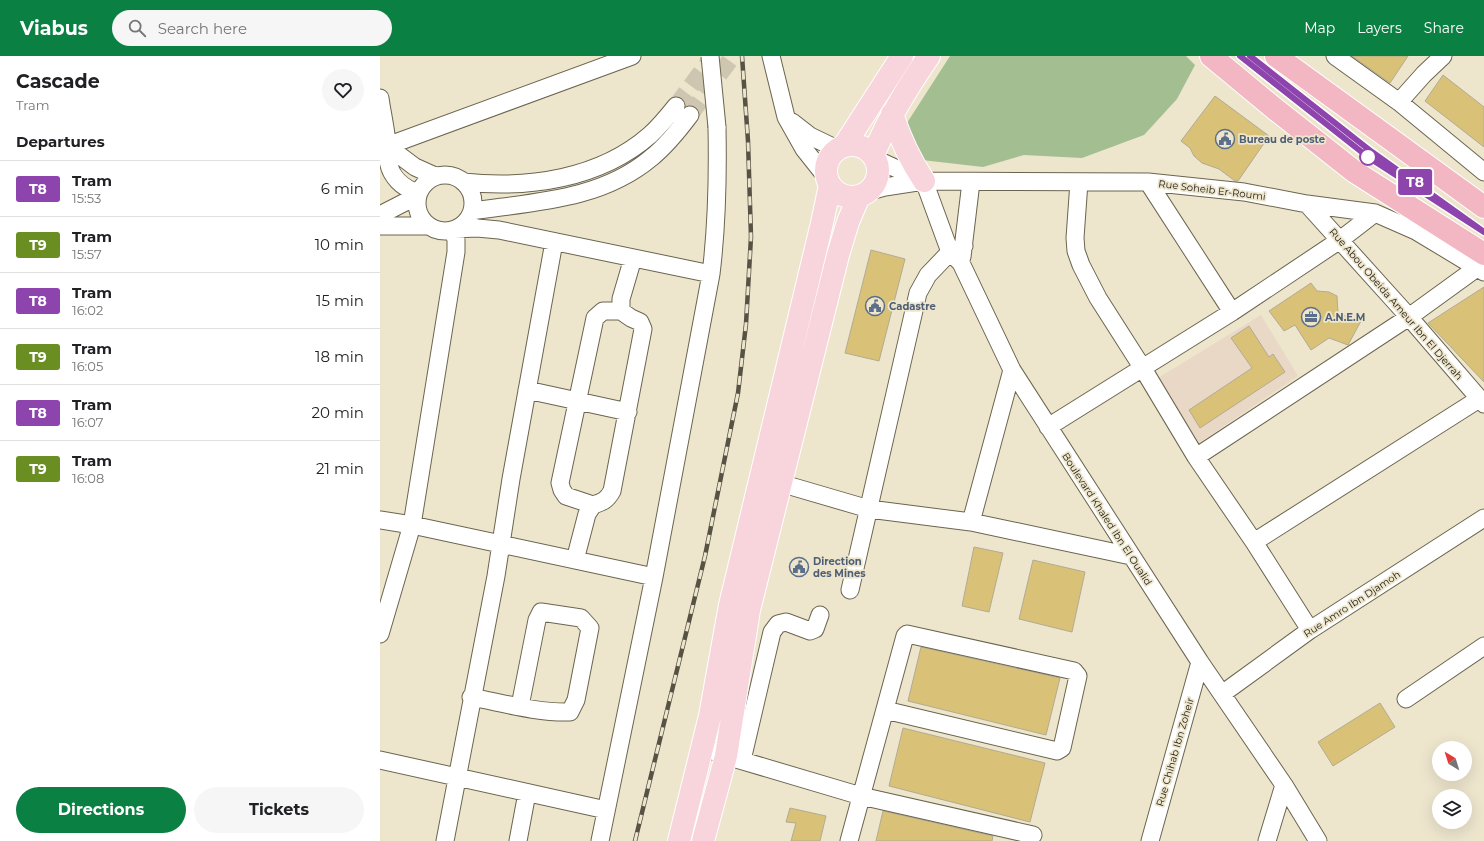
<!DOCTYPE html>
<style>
body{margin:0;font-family:Montserrat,sans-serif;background:#f6f6f6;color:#202124;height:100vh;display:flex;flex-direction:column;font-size:15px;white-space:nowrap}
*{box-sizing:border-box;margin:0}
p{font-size:13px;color:#757577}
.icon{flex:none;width:22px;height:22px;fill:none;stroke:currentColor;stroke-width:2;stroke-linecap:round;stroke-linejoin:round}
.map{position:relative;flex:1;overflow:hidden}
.drawer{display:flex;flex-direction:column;background:#fff;width:380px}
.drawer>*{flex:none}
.badge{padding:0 8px;border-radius:3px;font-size:14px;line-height:26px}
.needle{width:26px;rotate:322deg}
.fabs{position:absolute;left:1052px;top:685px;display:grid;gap:8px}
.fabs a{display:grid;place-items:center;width:40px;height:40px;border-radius:50%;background:#fff;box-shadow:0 4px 16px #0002;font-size:20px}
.map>.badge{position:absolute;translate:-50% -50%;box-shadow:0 0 0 2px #fff}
h2{padding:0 16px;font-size:15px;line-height:36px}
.round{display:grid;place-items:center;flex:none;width:42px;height:42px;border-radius:21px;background:#f6f6f6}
.head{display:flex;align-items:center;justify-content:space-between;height:68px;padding:0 16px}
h1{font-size:19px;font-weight:700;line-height:30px}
.action{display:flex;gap:8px;margin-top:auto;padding:8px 16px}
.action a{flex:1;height:46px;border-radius:24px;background:#0b8043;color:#fff;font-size:16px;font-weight:700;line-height:46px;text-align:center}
.action a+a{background:#f6f6f6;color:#202124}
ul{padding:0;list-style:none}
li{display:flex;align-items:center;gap:12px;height:56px;padding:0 16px;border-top:1px solid #e0e0e0}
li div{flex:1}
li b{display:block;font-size:15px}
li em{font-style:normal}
li .badge{min-width:44px;font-weight:700;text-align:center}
header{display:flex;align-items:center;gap:24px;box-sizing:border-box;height:56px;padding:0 20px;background:#0b8043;color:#fff}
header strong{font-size:19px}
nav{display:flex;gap:22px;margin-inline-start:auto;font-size:14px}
.search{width:280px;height:36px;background:#f6f6f6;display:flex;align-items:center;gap:10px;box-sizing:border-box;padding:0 14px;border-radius:22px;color:#757577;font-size:15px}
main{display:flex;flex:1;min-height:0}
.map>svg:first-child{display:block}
.education{fill:#ead8c7}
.green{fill:#a3bf92}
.building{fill:#d9c277;stroke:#b2ab93}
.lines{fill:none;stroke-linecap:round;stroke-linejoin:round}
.minor-tunnel{stroke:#cec6b0;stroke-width:17;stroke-dasharray:17 8;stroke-linecap:butt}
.minor-casing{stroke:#6b654f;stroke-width:19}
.major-casing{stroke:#fff;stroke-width:24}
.highway-casing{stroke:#fff;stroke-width:24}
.minor{stroke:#fff;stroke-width:17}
.major{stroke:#f8d4dc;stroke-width:22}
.highway{stroke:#f3b7c4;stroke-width:22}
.tram{stroke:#565244;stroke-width:1}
.rail-casing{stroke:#565244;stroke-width:4.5}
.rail{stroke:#ede5cc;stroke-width:3;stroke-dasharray:9;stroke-linecap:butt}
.minor-bridge-casing{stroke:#6b654f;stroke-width:19;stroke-linecap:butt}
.minor-bridge{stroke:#fff;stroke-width:17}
.line-casing{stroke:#fff;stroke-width:9}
.line{stroke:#8e44ad;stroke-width:6}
.stop-dot{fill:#fff;stroke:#8e44ad;stroke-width:2}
.labels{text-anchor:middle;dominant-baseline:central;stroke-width:3.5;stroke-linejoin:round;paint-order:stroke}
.service-label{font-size:10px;font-weight:bold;fill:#4e5e75;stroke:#ede5cc;text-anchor:start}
.street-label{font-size:10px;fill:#1c1910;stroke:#ede5cc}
</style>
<header>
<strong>Viabus</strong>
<div class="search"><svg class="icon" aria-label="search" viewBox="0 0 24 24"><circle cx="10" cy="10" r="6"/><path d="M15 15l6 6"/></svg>Search here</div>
<nav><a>Map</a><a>Layers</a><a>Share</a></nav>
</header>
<main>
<section class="drawer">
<div class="head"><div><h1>Cascade</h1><p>Tram</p></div><a class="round"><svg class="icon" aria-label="heart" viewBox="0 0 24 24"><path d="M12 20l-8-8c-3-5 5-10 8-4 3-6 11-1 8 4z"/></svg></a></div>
<h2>Departures</h2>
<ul>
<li><span class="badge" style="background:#8e44ad;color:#fff">T8</span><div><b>Tram</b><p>15:53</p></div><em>6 min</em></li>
<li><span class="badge" style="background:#6b8e23;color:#fff">T9</span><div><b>Tram</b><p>15:57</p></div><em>10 min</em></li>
<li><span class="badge" style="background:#8e44ad;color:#fff">T8</span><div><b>Tram</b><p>16:02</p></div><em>15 min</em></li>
<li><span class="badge" style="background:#6b8e23;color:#fff">T9</span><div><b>Tram</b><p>16:05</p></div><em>18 min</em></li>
<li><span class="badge" style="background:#8e44ad;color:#fff">T8</span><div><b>Tram</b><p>16:07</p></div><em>20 min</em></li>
<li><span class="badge" style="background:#6b8e23;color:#fff">T9</span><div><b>Tram</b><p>16:08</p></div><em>21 min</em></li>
</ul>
<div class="action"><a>Directions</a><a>Tickets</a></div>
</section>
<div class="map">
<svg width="1104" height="785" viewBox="0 0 1104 785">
<rect width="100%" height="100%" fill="#ede5cc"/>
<path class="education" d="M881,259L918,320L819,387L778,322Z"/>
<path class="green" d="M570,0H806L815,9L797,43L764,79L702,102L644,99L603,111L542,104L525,70Z"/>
<path class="building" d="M972,0H1028L1010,27Z
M1063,19L1104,51V91L1045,45Z
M835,40L889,80L858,125H855L839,113L822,107L814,100L810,92L801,85Z
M491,194L525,203L499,305L465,297Z
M931,227L937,235L949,236L957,240L958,257L981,265L968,289L949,282L931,294L915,269L904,275L889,255Z
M1104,231V326L1048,267Z
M869,270L889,301L893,298L905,316L820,372L809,354L872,312L851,282Z
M594,491L623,497L609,556L582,550Z
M653,504L705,516L692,576L639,563Z
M541,591L680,622L666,679L528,645Z
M1000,647L1015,671L953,710L938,686Z
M523,672L665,707L650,766L509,730Z
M410,752L446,760L440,785H411L416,767L406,766Z
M503,755L613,780L612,785H496Z"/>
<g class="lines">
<path class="minor-tunnel" d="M296,50L333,0
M310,59L353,0"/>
<defs>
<path id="minor" d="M391,0L406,61L424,93L447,122
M955,0L1019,46L1104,116
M0,42C2,57 6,73 7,88C8,94 7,99 8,104C10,121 23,132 38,137
M1019,46L1044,18L1063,0
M412,66L430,80L457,93
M7,90L252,0
M7,90L35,111L55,120
M495,103L544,125
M37 147a28 28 0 1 1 56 0a28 28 0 1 1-56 0Z
M544,125L570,196L581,207L632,314L820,606L904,729L938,785
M83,126C148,133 220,123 270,79C280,70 288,60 296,50
M699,126L695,182L696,195L701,209L718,242L762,311L816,401L874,486L930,574
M768,126L852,256
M486,136L505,131L544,125L768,126L864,136L927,148L995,157L1036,175L1104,216
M927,148L1029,261L1104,348
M92,155C154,146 221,144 271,102C286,90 298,75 310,59
M0,159L37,140
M0,170H49
M75,173L97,172L119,174L331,218
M582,201L591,126
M147,334L248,356
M668,371L852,256L960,184L995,157
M816,401L1029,261L1098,211
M400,427L489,453L591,466L751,500
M213,449L186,440L182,434L180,427L215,262L223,255H241
M0,464L32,469L274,521
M591,466L632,314
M874,486L1099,343
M195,504L207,458L213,449C223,446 227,444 232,435L263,273L260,266L251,262L241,255V243L253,202
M470,534L538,237L548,219L570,196L584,190
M0,578L32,469L76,196V184L73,174
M842,638L930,574L1104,462
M91,641C123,647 157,657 190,656L196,644L210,572L201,562L161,556L157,564L140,650
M1026,643L1104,590
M323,691L346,700L481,740L653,779
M0,704L226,754
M362,704L392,576L398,568L406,566L430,575L435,573L440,559
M65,785L116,520L131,423L174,186
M138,785L147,737
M220,785L274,521L331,218C337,169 338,121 337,71
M469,785L525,580L527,578L694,615L698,620L682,692L677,695L505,654
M770,785L820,606
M887,785L904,729"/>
<path id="major" d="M512,58C520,82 530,104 544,125
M446 115a26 26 0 1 1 52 0a26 26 0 1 1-52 0Z
M464,90L522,0
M493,100C507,64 527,32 549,0
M299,785L330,660L350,549L442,167L450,129
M323,785L346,700L369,554L458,199L468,166L479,140"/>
<path id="highway" d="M831,0L895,53L975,116L1104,198
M896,0L1104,151"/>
</defs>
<use href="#minor" class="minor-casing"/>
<use href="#major" class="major-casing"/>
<use href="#highway" class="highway-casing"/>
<use href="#minor" class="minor"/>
<use href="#major" class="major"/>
<use href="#highway" class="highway"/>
<path class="tram" d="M860,0L988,101L1104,176
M869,0L1005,105"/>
<defs>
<path id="rail" d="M255,785L325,500L358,337L366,268L371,181L368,85L362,0"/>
</defs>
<use href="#rail" class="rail-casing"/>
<use href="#rail" class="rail"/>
<defs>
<path id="minor-bridge" d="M330,0L337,71"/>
</defs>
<use href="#minor-bridge" class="minor-bridge-casing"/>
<use href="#minor-bridge" class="minor-bridge"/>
</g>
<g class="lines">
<defs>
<path id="line" d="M860,0L988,101L1104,176L992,96L870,0"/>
</defs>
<use href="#line" class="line-casing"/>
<use href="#line" class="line"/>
</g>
<defs>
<symbol id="civic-ring" viewBox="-11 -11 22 22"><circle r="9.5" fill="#ede5cc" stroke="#5c6f8a" stroke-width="1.5"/><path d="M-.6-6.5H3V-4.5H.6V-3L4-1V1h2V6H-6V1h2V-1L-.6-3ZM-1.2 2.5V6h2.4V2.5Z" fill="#5c6f8a"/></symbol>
<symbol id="office-ring" viewBox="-11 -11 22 22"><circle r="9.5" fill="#ede5cc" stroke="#5c6f8a" stroke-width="1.5"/><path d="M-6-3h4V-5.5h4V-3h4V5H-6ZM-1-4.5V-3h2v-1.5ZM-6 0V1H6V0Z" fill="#5c6f8a"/></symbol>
</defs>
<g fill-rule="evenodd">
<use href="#civic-ring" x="834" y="72" width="22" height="22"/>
<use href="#civic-ring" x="484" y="239" width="22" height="22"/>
<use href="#office-ring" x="920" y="250" width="22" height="22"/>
<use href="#civic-ring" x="408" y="500" width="22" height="22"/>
</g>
<circle class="stop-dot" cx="988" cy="101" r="8"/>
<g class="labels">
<g class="service-label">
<text x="859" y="83">Bureau de poste</text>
<text x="509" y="250">Cadastre</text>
<text x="945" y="261">A.N.E.M</text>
<text x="433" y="505">Direction<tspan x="433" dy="12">des Mines</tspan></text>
</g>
<g class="street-label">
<text transform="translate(832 134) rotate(7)">Rue Soheib Er-Roumi</text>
<text transform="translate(1016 248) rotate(49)">Rue Abou Obeida Ameur Ibn El Djerrah</text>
<text transform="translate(727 463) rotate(57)">Boulevard Khaled Ibn El Oualid</text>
<text transform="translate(972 548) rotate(-33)">Rue Amro Ibn Djamoh</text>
<text transform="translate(795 696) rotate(-74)">Rue Chihab Ibn Zoheir</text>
</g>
</g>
</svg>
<div class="fabs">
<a><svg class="needle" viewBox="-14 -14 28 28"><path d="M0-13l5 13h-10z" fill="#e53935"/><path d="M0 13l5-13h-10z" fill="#757577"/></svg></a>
<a><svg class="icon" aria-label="layers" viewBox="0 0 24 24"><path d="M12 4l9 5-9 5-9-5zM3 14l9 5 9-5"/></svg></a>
</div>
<b class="badge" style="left:1035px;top:126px;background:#8e44ad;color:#fff">T8</b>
</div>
</main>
